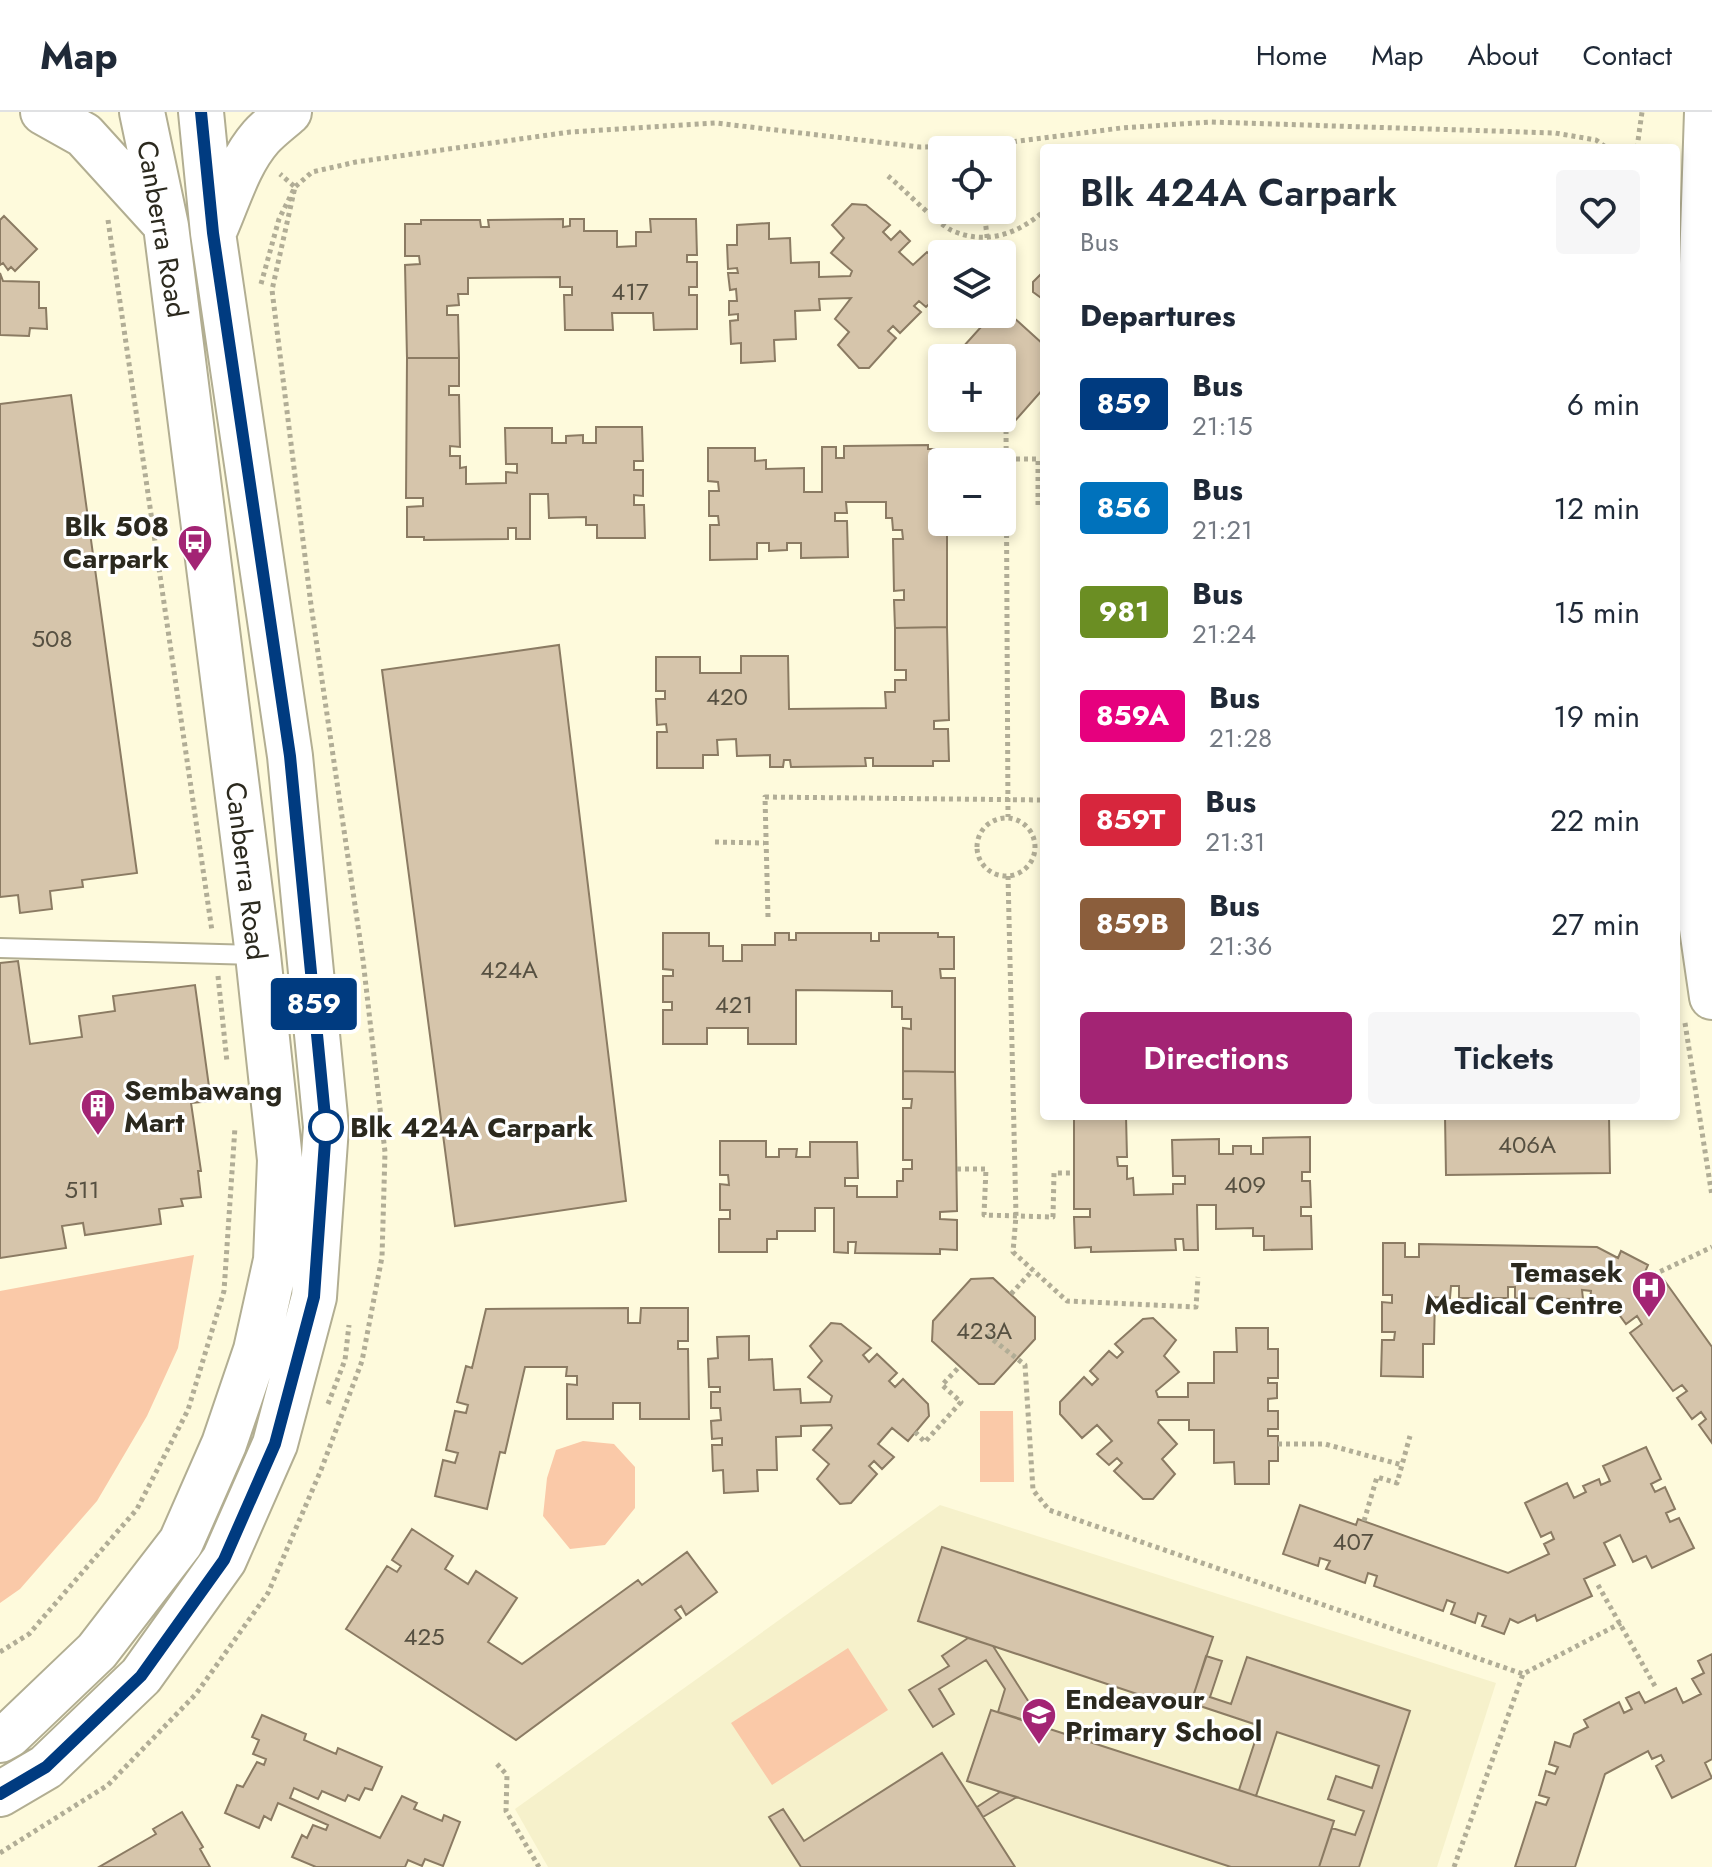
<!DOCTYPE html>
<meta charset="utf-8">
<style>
body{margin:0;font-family:Jost,sans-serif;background:#f6f6f7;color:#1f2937;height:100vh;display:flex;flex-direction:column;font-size:30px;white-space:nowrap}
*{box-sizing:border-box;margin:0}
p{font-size:26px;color:#747a83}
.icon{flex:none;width:44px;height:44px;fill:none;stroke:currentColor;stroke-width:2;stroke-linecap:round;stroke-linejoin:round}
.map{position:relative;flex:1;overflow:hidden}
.sheet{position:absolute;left:1040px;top:32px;width:640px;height:976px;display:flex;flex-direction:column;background:#fff;border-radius:8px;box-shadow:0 4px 12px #0003}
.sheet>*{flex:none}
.badge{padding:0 16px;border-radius:6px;font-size:28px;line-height:52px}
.tools{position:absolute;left:928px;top:24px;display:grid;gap:16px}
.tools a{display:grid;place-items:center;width:88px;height:88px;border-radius:8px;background:#fff;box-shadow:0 4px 12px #0003;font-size:40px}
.map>.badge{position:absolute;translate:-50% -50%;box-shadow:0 0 0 4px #fff}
h2{padding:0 40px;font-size:30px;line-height:72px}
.round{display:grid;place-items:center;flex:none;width:84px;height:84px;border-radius:8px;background:#f6f6f7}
.head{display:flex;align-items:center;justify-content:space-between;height:136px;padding:0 40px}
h1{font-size:38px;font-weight:600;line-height:60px}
.action{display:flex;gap:16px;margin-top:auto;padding:16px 40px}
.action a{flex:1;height:92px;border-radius:8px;background:#a32474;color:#fff;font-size:32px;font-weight:600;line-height:92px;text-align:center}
.action a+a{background:#f6f6f7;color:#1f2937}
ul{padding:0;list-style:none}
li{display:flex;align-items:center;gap:24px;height:104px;padding:0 40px}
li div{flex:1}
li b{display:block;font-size:30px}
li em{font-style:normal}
li .badge{min-width:88px;font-weight:700;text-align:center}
header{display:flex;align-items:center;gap:48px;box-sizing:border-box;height:112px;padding:0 40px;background:#fff;border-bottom:2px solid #e0e1e3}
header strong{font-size:38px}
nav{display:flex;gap:44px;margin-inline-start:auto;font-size:28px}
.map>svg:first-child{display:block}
.built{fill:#f6f1cb}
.green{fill:#fac9a8}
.building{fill:#d6c5ab;stroke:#8b7b63;stroke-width:2}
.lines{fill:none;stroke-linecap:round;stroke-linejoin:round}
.service-casing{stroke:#b2ae92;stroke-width:22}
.secondary-casing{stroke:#b2ae92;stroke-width:48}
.path{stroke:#b1ad96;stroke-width:5;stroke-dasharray:4 4;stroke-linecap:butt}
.service{stroke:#fff;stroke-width:18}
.secondary{stroke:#fff;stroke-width:44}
.line-casing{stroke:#fff;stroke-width:18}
.line{stroke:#003b80;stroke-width:12}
.stop-dot{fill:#fff;stroke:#003b80;stroke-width:4}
.labels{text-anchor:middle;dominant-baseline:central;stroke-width:6;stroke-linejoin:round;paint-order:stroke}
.number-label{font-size:24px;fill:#565041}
.street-label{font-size:28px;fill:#2b291e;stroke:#fff}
.poi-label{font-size:28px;font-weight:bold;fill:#2b291e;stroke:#fff;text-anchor:end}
.stop-label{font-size:28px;font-weight:bold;fill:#2b291e;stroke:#fff;text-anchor:start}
</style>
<header>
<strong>Map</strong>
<nav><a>Home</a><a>Map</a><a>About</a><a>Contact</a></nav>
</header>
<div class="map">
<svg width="1712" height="1755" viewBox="0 0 1712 1755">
<rect width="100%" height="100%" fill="#fefadc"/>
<path class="built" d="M940,1393L1496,1571L1437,1755H548L515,1697Z"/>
<path class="green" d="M194,1143L178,1236L147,1304L97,1389L20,1477L0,1491V1179Z
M980,1299H1013L1014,1370H980Z
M583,1329L614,1332L635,1355V1396L605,1433L570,1437L543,1404L547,1366L556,1338Z
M848,1536L888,1598L772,1673L731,1611Z"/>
<path class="building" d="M852,92L866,93L890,113L883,120L891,128L900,119L910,129L899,140L913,153L927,140L942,153V180L926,195L919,189L914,194L921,200L900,221L893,214L888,219L896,226L869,256H859L838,233L849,220L835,207L851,186L819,187L820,198L795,199L796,227L774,228L775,249L741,251V231L731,232L730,209L738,208V202L729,203V189H737L736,177L730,178L728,161H738L737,156L728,157L727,133H737V113L769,111V127L790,126L791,151L819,150V165L850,164L852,159L831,141L844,126L832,113Z
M4,104L37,137L15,159L11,155L8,158L3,151L0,153V108Z
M563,107V115L570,114V107H584V119H617V135L636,134V120H651L650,107H696L697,143H687V150H697V175H689V183H697V217L654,218L653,201H612L613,218H565L564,183H572V175H560V165L468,166V182H458L459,193L447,194V203H458L459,246H407L405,153L420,152L419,144H405V112H421V108H480L481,115H489L488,108Z
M1044,159V188L1033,180V170Z
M0,161L3,169L39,170V196H46L47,217L30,216L29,224L0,223Z
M990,205H1013L1044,233V276L1014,310H999L995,306H1002V246H953Z
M407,246H459V274H449V283H459L460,335L450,334V344H460V356L466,355V372L506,371V360L517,361V352H506L505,316H552V331H566V324L583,323V331H596V315H642L643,349H634V358H643V384L634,383V393H644L645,426H597V413H586V405L549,406L548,382H530V427H516V416H508V427L424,428V425H407V395L423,394V386H406Z
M71,283L137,761L82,768L83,775L50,779L52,797L20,801L18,783L0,785V292Z
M928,333V337H945L942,367H929V375H942V410H947V515L895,516L894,488H904V478L894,479L893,427H903L902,418H893L892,406H886V390H846L847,401H835V409H847L848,445L801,446V431H787V438L769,439V431H757V447L710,448V413H719L718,404H709V379H719L718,370L708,369V336H755V349L766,348V357L804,356V380H822V335H836V346H844V334Z
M947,515L949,608L934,609V617H948L949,649H933V654H873V646H865L866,654L791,655L790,648H784L783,655H770V643L737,644L736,627L717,628L718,643H703V656H657V620H667L666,612L657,613L656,587H665V579H656V545H700V561H741V544H788L789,597L886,596L885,580H895V568H906V558H895V516Z
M559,533L626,1089L455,1114L382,558Z
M663,821H709V834H723V849H742V833H775V821H789V828H796V821H871V829H879V821H938V825H954V857H940L941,866H955V960L903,959V916L911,917V907H902V895H892V879L796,878V932H748V916H707V932H663V898H672V890H663V864H673V858L663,857Z
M18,849L30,932L82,925L79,904L115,899L113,884L195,873L211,989L191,991L201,1059H198L201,1085L181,1087L183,1094L159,1097L161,1112L85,1123L83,1111L62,1114L66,1136L0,1146V851Z
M903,959L955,960L957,1099L940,1100V1107L957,1108V1138L940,1137V1142L855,1141L856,1130H848V1141L834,1140V1096H815V1119H777V1127H767V1140H719V1107H730V1098H720V1072L729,1073L728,1063H720V1029H766V1045H779V1037H797L796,1045H810V1030H857L858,1066H845V1074H857V1085H897V1069H903V1057H912V1048H903V996H911L912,987H903Z
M1074,1004H1126L1127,1045H1117L1118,1054H1127V1067L1133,1066L1134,1083L1173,1082V1072H1185V1064H1173L1172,1028L1219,1027V1042H1233V1034H1251V1042H1263V1026L1310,1025V1060H1302V1069H1310L1311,1095H1301V1104H1311L1312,1137L1264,1138V1124H1253V1116L1216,1117V1093H1197L1198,1138H1184L1183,1127H1175L1176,1138L1091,1140V1135L1075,1136L1074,1105H1090V1097H1074Z
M1445,1004H1609L1610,1061L1446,1063Z
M1383,1131H1405V1145H1419V1132L1597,1135L1618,1146L1621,1139L1648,1153L1645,1160L1664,1168L1712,1235V1331L1699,1313L1706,1307L1701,1300L1692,1307L1677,1286L1687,1279L1682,1273L1673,1279L1630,1221L1642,1212L1637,1204L1626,1212L1618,1201L1621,1198L1602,1188H1590L1591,1179L1582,1178L1583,1187L1515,1186V1175H1508V1186H1459V1174H1451L1450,1186L1435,1185L1434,1232H1423V1265L1381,1264L1382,1228H1394L1395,1220H1382V1190L1392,1191V1183H1383Z
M993,1166L1035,1205V1227L994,1272H979L932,1229L933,1209L971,1167Z
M628,1196V1211H640L641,1196H688V1229H678V1237H688L689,1307H640V1291H613V1307H567V1272L577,1273V1264H566L567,1255H525L505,1341L500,1340L487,1397L435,1384L443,1348L455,1351L458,1341L446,1338L455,1299L466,1301L468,1293L457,1290L466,1254L472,1256L486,1197Z
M1153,1206L1176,1228L1164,1244L1179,1260L1156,1279L1158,1285H1188V1271H1214V1240H1237L1236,1216H1268V1237H1278V1266H1268V1271H1277V1286L1268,1287V1299H1278V1317H1268V1324H1278V1349H1269V1372H1235L1234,1350L1214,1351V1318H1189V1308H1159L1158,1311L1177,1332L1162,1347L1175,1362L1153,1387H1143L1114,1359L1122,1351L1117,1346L1109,1353L1097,1342L1112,1329L1097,1313L1082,1326L1060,1302V1290L1084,1265L1092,1273L1098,1267L1090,1259L1109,1239L1117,1246L1123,1240L1115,1232L1143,1207Z
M831,1211L841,1212L871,1236L863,1243L869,1250L877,1242L897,1261L889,1269L895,1275L903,1267L928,1292L929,1304L908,1329L892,1316L878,1332L894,1345L882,1357L874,1349L869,1354L877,1362L851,1391L840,1392L817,1367L829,1352L813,1338L832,1316L831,1313L801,1314V1324L776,1325L777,1358H757L758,1379L724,1381L723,1358L713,1359L712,1333H722V1326L712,1327L711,1309L721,1308L720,1296H711V1280H720V1275H709L708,1247L718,1246L717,1225L749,1224V1248L772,1247L774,1278L800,1277L801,1291L830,1290L832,1284L808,1265L822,1249L810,1234Z
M1646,1335L1661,1367L1651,1372L1655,1380L1665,1375L1675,1397L1666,1401L1670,1410L1679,1406L1694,1436L1652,1456L1646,1444L1633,1450L1620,1423L1604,1431L1615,1453L1584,1467L1592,1484L1537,1509L1535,1503L1518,1511L1510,1507L1504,1522L1482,1514L1486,1504L1478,1501L1475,1511L1451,1502L1455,1491L1447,1488L1443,1499L1374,1474L1377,1464L1368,1461L1365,1471L1326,1457L1330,1449L1320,1446L1318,1454L1283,1442L1300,1393L1356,1413L1358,1407L1508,1461L1549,1442L1544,1432L1554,1427L1551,1420L1541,1425L1525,1391L1567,1371L1574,1386L1586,1380L1583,1374L1599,1367L1601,1373L1610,1369L1603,1354Z
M412,1417L453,1444L445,1457L468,1472L476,1459L517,1486L488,1530L522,1552L638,1468L642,1473L687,1440L717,1480L686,1503L681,1494L675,1498L681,1506L516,1628L346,1517L387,1454L397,1460L401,1454L392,1448Z
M942,1435L1213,1525L1188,1599L918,1509Z
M968,1526L993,1534L1039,1606L1037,1612L998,1600L1005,1577L986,1548L939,1577L954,1602L933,1615L909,1578L949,1554L942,1544Z
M1712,1542V1647L1705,1651L1712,1666L1672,1686L1656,1654L1664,1649L1661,1643L1652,1647L1648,1639L1605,1662L1575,1755H1515L1536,1690L1546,1693L1549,1686L1539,1683L1546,1659L1555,1662L1558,1655L1549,1652L1555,1630L1570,1635L1574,1622L1588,1615L1584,1608L1619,1590L1624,1601L1632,1597L1626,1586L1639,1580L1645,1591L1676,1576L1683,1591L1701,1582L1692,1567L1704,1561L1698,1549Z
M1206,1544L1222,1549L1210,1585L1231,1592L1247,1545L1410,1599L1359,1755H1319L1332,1716L1355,1723L1364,1699L1328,1687L1336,1664L1372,1676L1379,1654L1277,1620L1256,1684L1239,1678L1260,1614L1191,1591Z
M991,1598L1334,1709L1319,1755H1231L967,1669Z
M262,1603L306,1622L304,1628L336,1642L338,1636L382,1655L372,1678L365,1676L359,1688L348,1683L345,1689L322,1679L318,1687L294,1676L290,1686L380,1726L402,1684L417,1691L414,1697L442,1709L444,1703L460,1710L443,1754L425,1747L422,1754L408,1748L405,1755H316L292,1745L302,1723L307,1726L313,1713L326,1718L328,1713L278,1691L271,1708L264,1704L259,1716L225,1701L237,1673L243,1675L257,1650L264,1653L266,1647L253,1642L259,1628L252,1625Z
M942,1641L1015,1755H801L769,1705L783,1697L804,1729Z
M1000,1680L1017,1685L983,1705L977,1695Z
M182,1700L203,1735L200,1737L210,1755H99L156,1722L153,1717Z"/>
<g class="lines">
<defs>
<path id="service" d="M0,836L258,843"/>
<path id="secondary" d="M43,0L84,23L165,112
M1707,0L1696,336L1698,561L1694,761L1712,885
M216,115C229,85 239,50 261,25C269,16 280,8 289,0
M0,1628L9,1623L97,1539L181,1430L224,1332L256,1238L276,1148L280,1048L258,843L166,114L142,0
M0,1682L46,1655L141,1564L224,1448L275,1332L314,1185L326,1015L290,644L213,121L201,0"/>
</defs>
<use href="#service" class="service-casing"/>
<use href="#secondary" class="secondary-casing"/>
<path class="path" d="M1637,36L1642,0
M888,64C905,78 934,109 951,118C985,134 1018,122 1044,99
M984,98L989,142
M108,108L212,819
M261,172L279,107L295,75L312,60L356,50L570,20L716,11L920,35L980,34L1121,16L1210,10L1555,21L1596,28L1607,36
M1000,202V205
M1006,310L1008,705
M979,350V347H1038V393H1044
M977 735a29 29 0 1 1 58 0a29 29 0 1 1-58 0Z
M715,730L764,731
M1008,764L1016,1104L1013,1140L1067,1189L1196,1195L1198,1165
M768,805L765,685L1044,688
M218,864L227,950
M1685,911L1712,1084
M957,1057H986L984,1103L1053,1105L1054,1061H1073
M1653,1163L1712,1135
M1011,1182L1033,1158
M987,1223L1025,1253L1033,1378L1049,1398L1523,1562
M328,1292L345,1248L349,1213
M915,1320L925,1330L961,1290L942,1273L960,1254
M1278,1332H1325L1402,1353
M1364,1409L1377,1365L1397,1371L1410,1324
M1598,1473L1656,1576
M0,1540L29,1522L137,1397L188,1298L224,1179L235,1015
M497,1652L507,1663L506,1699L539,1755
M0,1741L108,1673L196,1582L268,1481L321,1358L362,1249L382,1145L385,1040L363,848L311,493L272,178L295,75L280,62
M1454,1755L1523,1562L1621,1511"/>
<use href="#service" class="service"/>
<use href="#secondary" class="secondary"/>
</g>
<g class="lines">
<defs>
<path id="line" d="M0,1682L46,1655L141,1564L224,1448L275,1332L314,1185L326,1015L290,644L213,121L201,0"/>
</defs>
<use href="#line" class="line-casing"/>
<use href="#line" class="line"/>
</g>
<defs>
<symbol id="bus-pin" viewBox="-11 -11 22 30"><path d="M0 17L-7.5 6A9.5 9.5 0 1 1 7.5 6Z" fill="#a32474" stroke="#fff"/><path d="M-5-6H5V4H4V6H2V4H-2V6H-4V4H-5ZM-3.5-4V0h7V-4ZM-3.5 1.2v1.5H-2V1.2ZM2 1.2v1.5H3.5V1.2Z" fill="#fff"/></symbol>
<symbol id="building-pin" viewBox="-11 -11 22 30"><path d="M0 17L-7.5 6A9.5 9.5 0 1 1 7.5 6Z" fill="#a32474" stroke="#fff"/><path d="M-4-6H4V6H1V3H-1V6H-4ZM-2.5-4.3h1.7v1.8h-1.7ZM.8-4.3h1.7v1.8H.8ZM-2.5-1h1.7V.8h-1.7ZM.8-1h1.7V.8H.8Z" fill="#fff"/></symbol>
<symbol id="hospital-pin" viewBox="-11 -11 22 30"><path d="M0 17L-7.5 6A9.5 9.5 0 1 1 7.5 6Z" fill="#a32474" stroke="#fff"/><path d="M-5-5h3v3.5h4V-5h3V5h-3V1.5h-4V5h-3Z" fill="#fff"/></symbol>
<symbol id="school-pin" viewBox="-11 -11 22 30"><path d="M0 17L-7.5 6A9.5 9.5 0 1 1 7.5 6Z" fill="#a32474" stroke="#fff"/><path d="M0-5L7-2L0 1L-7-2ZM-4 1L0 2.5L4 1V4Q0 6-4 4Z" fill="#fff"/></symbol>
</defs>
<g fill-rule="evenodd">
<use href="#bus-pin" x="175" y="410" width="40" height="54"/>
<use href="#building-pin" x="78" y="974" width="40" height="54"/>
<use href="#hospital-pin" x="1629" y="1156" width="40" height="54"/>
<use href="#school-pin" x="1019" y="1583" width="40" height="54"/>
</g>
<circle class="stop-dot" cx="326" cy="1015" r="16"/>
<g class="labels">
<g class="number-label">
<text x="630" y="179">417</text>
<text x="52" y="526">508</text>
<text x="727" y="584">420</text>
<text x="509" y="857">424A</text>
<text x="734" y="892">421</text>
<text x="1527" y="1032">406A</text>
<text x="1245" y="1072">409</text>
<text x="82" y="1077">511</text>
<text x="984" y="1218">423A</text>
<text x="1353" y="1429">407</text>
<text x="424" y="1524">425</text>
</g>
<g class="street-label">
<text transform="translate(162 117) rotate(80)">Canberra Road</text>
<text transform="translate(246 759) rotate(83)">Canberra Road</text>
</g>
<g class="poi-label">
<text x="169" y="414">Blk 508<tspan x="169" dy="32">Carpark</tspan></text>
<text x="124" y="978" text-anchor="start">Sembawang<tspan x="124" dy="32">Mart</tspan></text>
<text x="1623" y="1160">Temasek<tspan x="1623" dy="32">Medical Centre</tspan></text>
<text x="1065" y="1587" text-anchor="start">Endeavour<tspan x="1065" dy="32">Primary School</tspan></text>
</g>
<g class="stop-label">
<text x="350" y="1015">Blk 424A Carpark</text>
</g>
</g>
</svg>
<div class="tools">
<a><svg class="icon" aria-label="locate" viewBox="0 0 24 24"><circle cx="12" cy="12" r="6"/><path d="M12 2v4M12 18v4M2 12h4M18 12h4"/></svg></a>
<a><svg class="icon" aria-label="layers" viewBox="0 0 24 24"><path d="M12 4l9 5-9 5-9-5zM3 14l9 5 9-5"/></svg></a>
<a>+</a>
<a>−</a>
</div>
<b class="badge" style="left:314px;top:892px;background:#003b80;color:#fff">859</b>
<section class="sheet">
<div class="head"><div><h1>Blk 424A Carpark</h1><p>Bus</p></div><a class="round"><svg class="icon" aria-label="heart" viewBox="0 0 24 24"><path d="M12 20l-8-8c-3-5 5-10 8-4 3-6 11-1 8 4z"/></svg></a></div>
<h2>Departures</h2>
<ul>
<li><span class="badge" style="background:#003b80;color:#fff">859</span><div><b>Bus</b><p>21:15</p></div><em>6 min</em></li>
<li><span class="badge" style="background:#0072bc;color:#fff">856</span><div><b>Bus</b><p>21:21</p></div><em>12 min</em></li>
<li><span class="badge" style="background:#6b8e23;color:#fff">981</span><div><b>Bus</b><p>21:24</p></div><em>15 min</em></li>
<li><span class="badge" style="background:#e6007e;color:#fff">859A</span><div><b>Bus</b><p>21:28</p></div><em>19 min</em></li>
<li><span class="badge" style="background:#d7263d;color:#fff">859T</span><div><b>Bus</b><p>21:31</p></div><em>22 min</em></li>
<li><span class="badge" style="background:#8b5e3c;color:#fff">859B</span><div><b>Bus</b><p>21:36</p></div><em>27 min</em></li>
</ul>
<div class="action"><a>Directions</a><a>Tickets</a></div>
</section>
</div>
